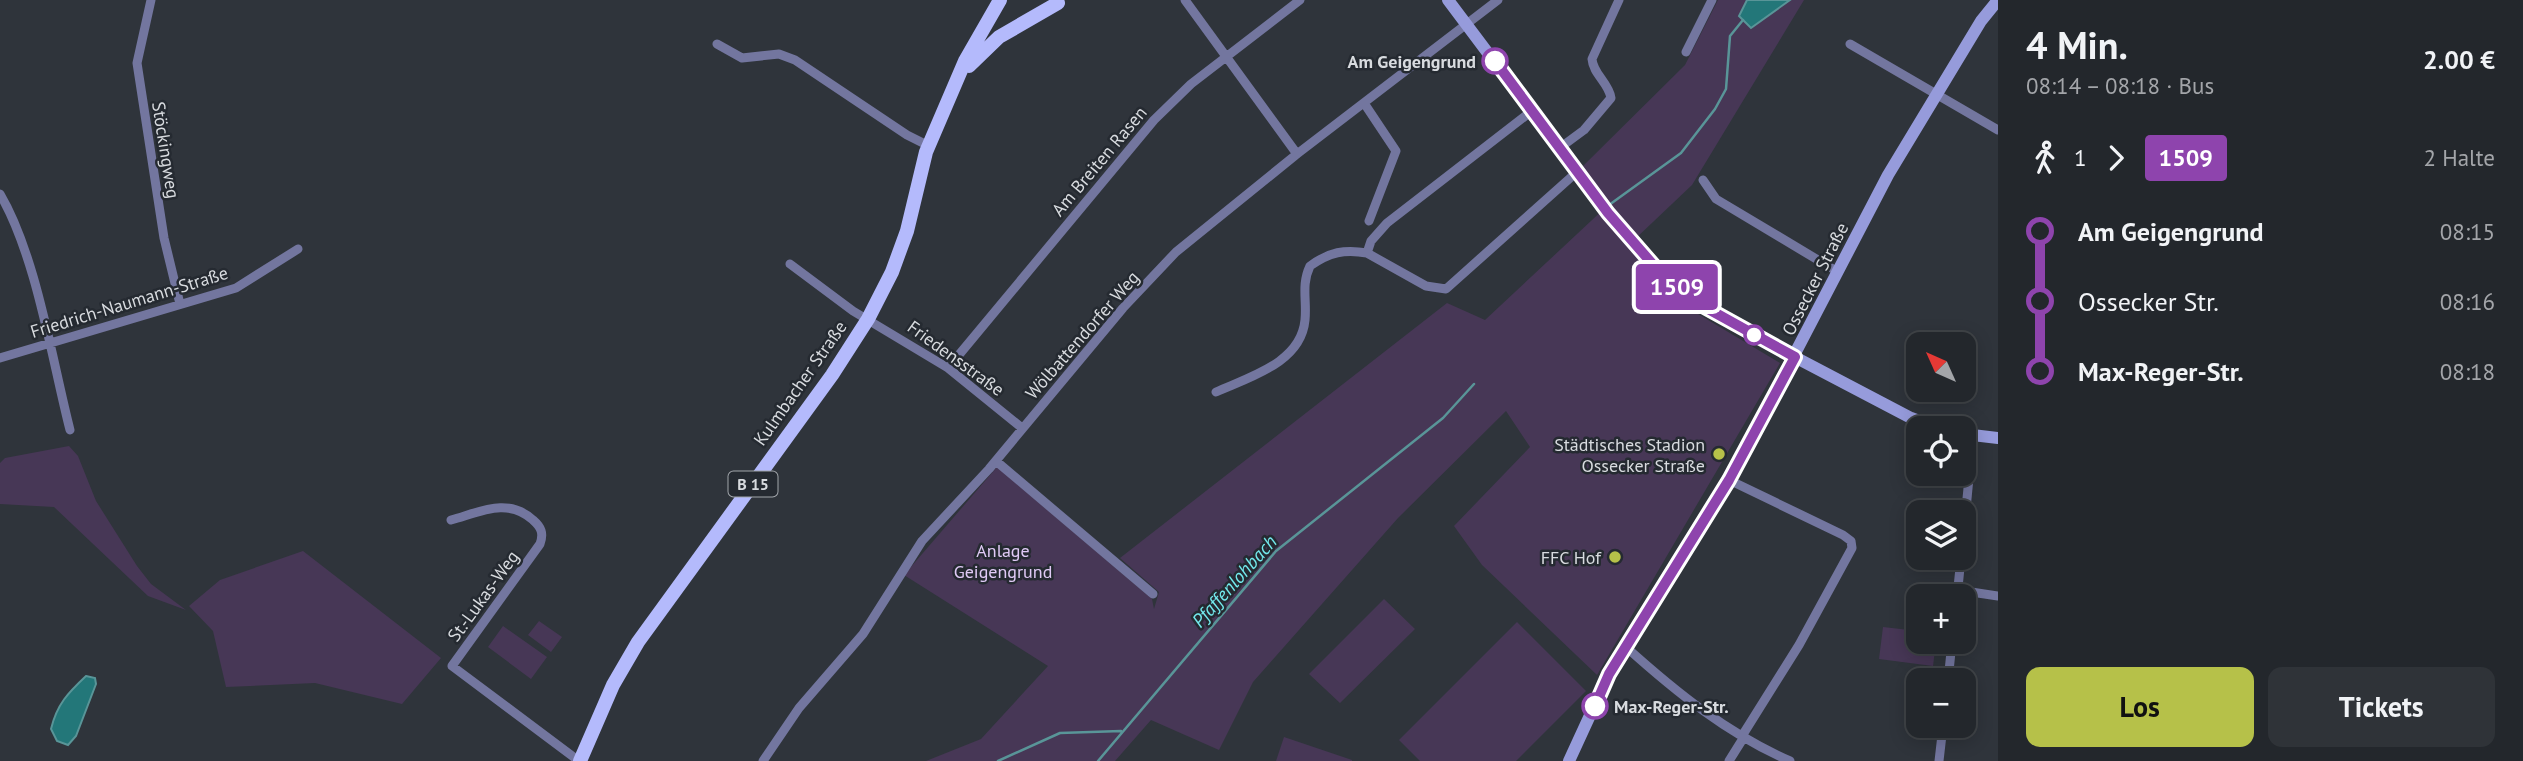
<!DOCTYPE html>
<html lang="de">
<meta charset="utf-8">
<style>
body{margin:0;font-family:"PT Sans",sans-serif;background:#2f3338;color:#f1f3f6;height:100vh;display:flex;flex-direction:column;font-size:26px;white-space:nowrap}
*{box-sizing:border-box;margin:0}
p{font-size:23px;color:#a3a5a9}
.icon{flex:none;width:38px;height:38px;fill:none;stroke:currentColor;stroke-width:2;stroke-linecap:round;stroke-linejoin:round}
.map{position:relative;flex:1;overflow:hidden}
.panel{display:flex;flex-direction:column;background:#23272c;width:525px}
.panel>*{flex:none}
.badge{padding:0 14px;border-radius:5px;font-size:24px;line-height:46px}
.needle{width:46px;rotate:315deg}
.buttons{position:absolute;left:1906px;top:332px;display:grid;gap:14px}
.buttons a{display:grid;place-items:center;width:70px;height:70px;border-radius:14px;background:#23272c;box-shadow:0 4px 18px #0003,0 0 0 2px #404448;font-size:35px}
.map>.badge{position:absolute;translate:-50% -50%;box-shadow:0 0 0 4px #fff}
.legs{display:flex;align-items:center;gap:10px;height:77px;padding:0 28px;font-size:23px}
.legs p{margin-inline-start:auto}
.summary{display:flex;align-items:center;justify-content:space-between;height:119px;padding:0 28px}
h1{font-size:38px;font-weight:600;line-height:52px}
.action{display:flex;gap:14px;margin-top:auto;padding:14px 28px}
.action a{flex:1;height:80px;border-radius:14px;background:#b6c149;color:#111;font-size:28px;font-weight:600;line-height:80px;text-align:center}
.action a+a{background:#2f3338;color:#f1f3f6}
ul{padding:0 28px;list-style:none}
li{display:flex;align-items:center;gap:24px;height:70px;font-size:26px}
li i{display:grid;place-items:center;width:10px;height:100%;margin:0 9px;background:currentColor}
li i::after{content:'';width:18px;height:18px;margin:-9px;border:5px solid;border-radius:50%;background:#23272c}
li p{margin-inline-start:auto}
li:first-child i{background:linear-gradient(#0000 50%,currentColor 0)}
li:last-child i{background:linear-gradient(currentColor 50%,#0000 0)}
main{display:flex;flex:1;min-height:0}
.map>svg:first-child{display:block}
.green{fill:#473756}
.water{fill:#237779;stroke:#599598;stroke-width:2}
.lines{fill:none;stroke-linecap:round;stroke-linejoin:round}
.stream{stroke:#599598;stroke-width:2.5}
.street{stroke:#73769f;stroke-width:9}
.secondary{stroke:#969bdb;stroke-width:12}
.primary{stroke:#b4bafc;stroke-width:14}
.line-1-casing{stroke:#fff;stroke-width:16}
.line-1{stroke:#8e44ad;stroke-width:10}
.stop-1-dot{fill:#fff;stroke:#8e44ad;stroke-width:3.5}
.poi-dot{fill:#b6c149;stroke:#252a31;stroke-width:2.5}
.labels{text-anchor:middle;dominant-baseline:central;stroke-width:5;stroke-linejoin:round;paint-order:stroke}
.shield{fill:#252a31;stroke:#a2a6ab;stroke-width:2}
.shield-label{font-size:16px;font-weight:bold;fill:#d8dbdf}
.stop-label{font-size:18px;font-weight:bold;fill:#d8dbdf;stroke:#252a31;text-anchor:end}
.street-label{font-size:18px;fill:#d8dbdf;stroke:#252a31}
.poi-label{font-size:18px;fill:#d8dbdf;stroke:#252a31;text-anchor:end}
.park-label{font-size:18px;fill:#e0caf6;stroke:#252a31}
.water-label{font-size:19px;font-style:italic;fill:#73eaed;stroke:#252a31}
</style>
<main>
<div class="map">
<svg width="1998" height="761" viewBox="0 0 1998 761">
<rect width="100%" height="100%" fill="#2f343b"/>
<path class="green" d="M1718,0H1804L1692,185L1634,240L1693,311L1780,363L1597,675L1482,565L1454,526L1530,447L1506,411L1398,518L1253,682L1219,750L1151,720L1115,761H926L981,739L1048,666L904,575L997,467L1152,599L1154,609L1159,592L1120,558L1447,303L1485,320L1607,206L1582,167L1685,65Z
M69,446L78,456L96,501L137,566L151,584L186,610L148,596L54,507L0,504V463L5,458Z
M303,551L441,658L402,704L315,683L226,687L213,631L189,606L220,580Z
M1384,599L1415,629L1340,703L1309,674Z
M539,621L562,637L551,652L528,635Z
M1517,622L1586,691L1516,761H1420L1399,740Z
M503,626L547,657L531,679L488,647Z
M1883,627L1918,631V642H1936L1933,666L1879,659Z
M1284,737L1352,760V761H1276Z"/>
<path class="water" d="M1747,0H1790L1751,28L1739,16Z
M86,676L95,678L96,684L76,736L68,745L57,741L51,729C57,704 68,693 86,676Z"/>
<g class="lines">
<path class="stream" d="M1609,205L1681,153L1715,109L1726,89L1730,36L1743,20
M998,761L1060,733L1121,731
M1098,761L1276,551L1443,418L1474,384"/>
<path class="street" d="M151,0L137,63L164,238L180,304
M1185,0L1297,154
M717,44L742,58L779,54L795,60L907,135L929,146
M1850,44L1998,130
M1686,52L1712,0
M1364,103L1396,151L1369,221
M1533,110L1387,223L1371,241L1367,253L1426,286L1446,289L1578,171
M1561,147L1584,130L1611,98C1609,83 1593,74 1592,59L1619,0
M1703,180L1716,199L1838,272
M0,194C36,255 52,360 70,430
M790,264L853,311L948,368L1022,428
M0,358L236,288L298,249
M948,368L1154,120L1191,84L1300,0
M1216,392C1249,377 1301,363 1305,320C1307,300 1301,285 1310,266C1329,252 1345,249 1367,253
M996,461L1153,594
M1729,480L1843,535L1851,541L1852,548L1799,645L1742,736
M451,520C480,512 508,497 533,520C541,527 544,533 540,544L452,666L579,761
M1964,530L1973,436
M1958,590L1998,596
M1957,597L1961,558
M1626,647C1676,692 1728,734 1790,761
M1948,681L1952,642
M763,761L799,708L863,634L922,541L989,469L1123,308L1176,252L1297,154L1498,0
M1729,761L1744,737
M1939,761L1943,726"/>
<path class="secondary" d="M1448,0L1608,213L1671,283L1747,332L1911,418L1941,429
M1964,434L1998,438
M1569,761L1609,674L1729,480L1888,175L1981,21L1998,0"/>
<path class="primary" d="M969,66L999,37L1058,3
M580,761L613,685L638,642L832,375L868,319L892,272L907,231L926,152L965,61L1000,0"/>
</g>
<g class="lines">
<defs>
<path id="line-1" d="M1495,61L1608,213L1656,268L1701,305L1795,357L1729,480L1609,674L1595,706"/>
</defs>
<use href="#line-1" class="line-1-casing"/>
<use href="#line-1" class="line-1"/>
</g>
<g class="stop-1-dot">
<circle cx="1495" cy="61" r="12"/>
<circle cx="1754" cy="335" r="9"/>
<circle cx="1595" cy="706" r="12"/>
</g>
<g class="poi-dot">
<circle cx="1719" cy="454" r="7"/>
<circle cx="1615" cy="557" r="7"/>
</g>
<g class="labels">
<rect class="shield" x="728.5" y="471.5" width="49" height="25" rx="5"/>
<g class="shield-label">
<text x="753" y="484">B 15</text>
</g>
<g class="stop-label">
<text x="1476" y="61">Am Geigengrund</text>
<text x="1614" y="706" text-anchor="start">Max-Reger-Str.</text>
</g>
<g class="street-label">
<text transform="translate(166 150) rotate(81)">Stöckingweg</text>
<text transform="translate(1099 161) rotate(-50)">Am Breiten Rasen</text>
<text transform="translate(1815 279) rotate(-63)">Ossecker Straße</text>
<text transform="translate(129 302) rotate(-17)">Friedrich-Naumann-Straße</text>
<text transform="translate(1082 335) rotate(-49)">Wölbattendorfer Weg</text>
<text transform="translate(956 358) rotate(36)">Friedensstraße</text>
<text transform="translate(800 383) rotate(-55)">Kulmbacher Straße</text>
<text transform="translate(483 596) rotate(-54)">St.-Lukas-Weg</text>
</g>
<g class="poi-label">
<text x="1705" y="444">Städtisches Stadion<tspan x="1705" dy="21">Ossecker Straße</tspan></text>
<text x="1601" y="557">FFC Hof</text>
</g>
<g class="park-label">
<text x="1003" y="550">Anlage<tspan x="1003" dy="21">Geigengrund</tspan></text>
</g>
<g class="water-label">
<text transform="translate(1234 581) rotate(-48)">Pfaffenlohbach</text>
</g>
</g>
</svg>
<div class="buttons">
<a><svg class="needle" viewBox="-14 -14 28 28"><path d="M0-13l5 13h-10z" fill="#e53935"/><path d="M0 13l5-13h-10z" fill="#a3a5a9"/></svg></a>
<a><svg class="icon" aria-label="locate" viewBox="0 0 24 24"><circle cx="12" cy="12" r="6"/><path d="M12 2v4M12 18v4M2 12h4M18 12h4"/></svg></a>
<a><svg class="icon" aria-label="layers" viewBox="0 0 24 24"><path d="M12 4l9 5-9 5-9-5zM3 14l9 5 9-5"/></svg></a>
<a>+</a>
<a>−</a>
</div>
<b class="badge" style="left:1677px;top:287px;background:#8e44ad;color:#fff">1509</b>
</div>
<section class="panel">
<div class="summary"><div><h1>4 Min.</h1><p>08:14 – 08:18 · Bus</p></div><b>2.00 €</b></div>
<div class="legs"><svg class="icon" aria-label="walk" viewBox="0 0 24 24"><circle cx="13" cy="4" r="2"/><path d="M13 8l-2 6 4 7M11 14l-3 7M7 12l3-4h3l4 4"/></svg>1<svg class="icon" aria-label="forward" viewBox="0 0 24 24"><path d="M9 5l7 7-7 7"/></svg><b class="badge" style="background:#8e44ad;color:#fff">1509</b><p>2 Halte</p></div>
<ul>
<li><i style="color:#8e44ad"></i><b>Am Geigengrund</b><p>08:15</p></li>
<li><i style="color:#8e44ad"></i><span>Ossecker Str.</span><p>08:16</p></li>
<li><i style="color:#8e44ad"></i><b>Max-Reger-Str.</b><p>08:18</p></li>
</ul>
<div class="action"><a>Los</a><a>Tickets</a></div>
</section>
</main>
